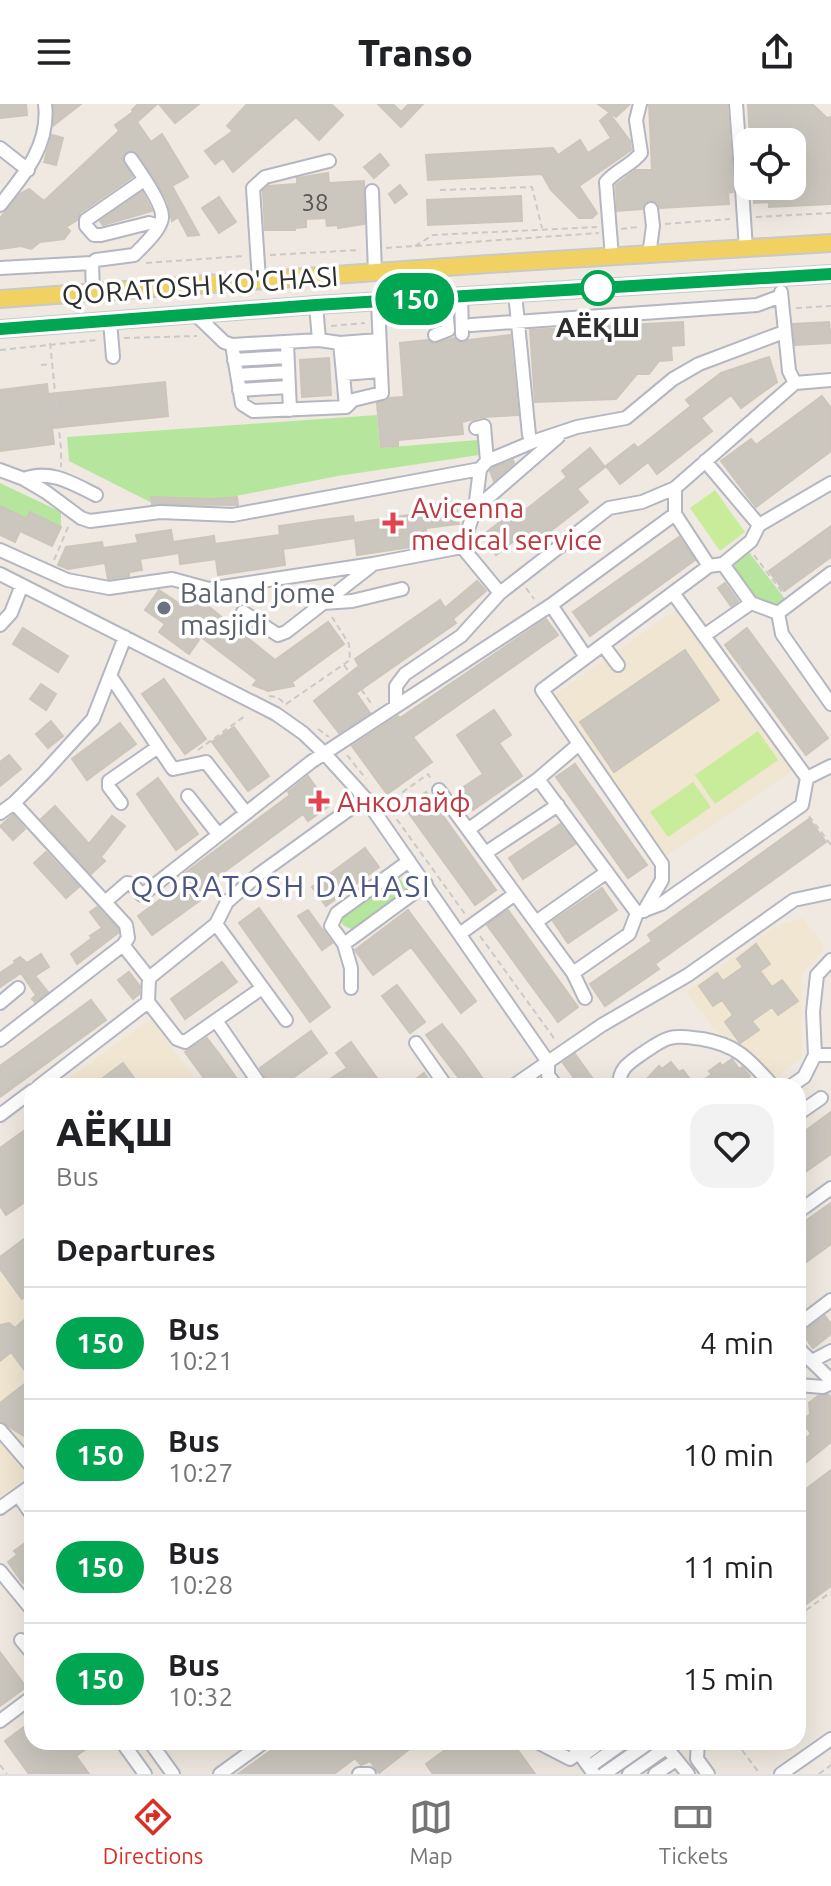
<!DOCTYPE html>
<meta charset="utf-8">
<style>
body{margin:0;font-family:Ubuntu,sans-serif;background:#f2f2f2;color:#202124;height:100vh;display:flex;flex-direction:column;font-size:30px;white-space:nowrap}
*{box-sizing:border-box;margin:0}
p{font-size:26px;color:#757577}
.icon{flex:none;width:44px;height:44px;fill:none;stroke:currentColor;stroke-width:2;stroke-linecap:round;stroke-linejoin:round}
.map{position:relative;flex:1;overflow:hidden}
.drawer{position:absolute;left:24px;top:974px;width:782px;height:672px;display:flex;flex-direction:column;background:#fff;border-radius:24px;box-shadow:0 8px 32px #0002}
.drawer>*{flex:none}
.badge{padding:0 16px;border-radius:26px;font-size:28px;line-height:52px}
.tools{position:absolute;left:734px;top:24px;display:grid;gap:16px}
.tools a{display:grid;place-items:center;width:72px;height:72px;border-radius:16px;background:#fff;box-shadow:0 8px 32px #0002;font-size:40px}
.map>.badge{position:absolute;translate:-50% -50%;box-shadow:0 0 0 4px #fff}
h2{padding:0 32px;font-size:30px;line-height:72px}
.round{display:grid;place-items:center;flex:none;width:84px;height:84px;border-radius:24px;background:#f2f2f2}
.overview{display:flex;align-items:center;justify-content:space-between;height:136px;padding:0 32px}
h1{font-size:38px;font-weight:800;line-height:60px}
ul{padding:0;list-style:none}
li{display:flex;align-items:center;gap:24px;height:112px;padding:0 32px;border-top:2px solid #e0e0e0}
li div{flex:1}
li b{display:block;font-size:30px}
li em{font-style:normal}
li .badge{min-width:88px;font-weight:700;text-align:center}
header{display:flex;justify-content:space-between;align-items:center;height:104px;padding:0 32px;background:#fff;font-size:36px;font-weight:800}
.menu{display:flex;justify-content:space-around;align-items:center;height:112px;border-top:2px solid #e0e0e0;background:#fff;font-size:22px;color:#757577}
.menu a{display:grid;justify-items:center;gap:4px}
.menu .on{color:#d93025}
.map>svg:first-child{display:block}
.education{fill:#f0e6d1}
.green{fill:#b6e59e}
.pitch{fill:#c9ec9a}
.building{fill:#cbc7bf;stroke:#cbc5ba;stroke-width:2}
.lines{fill:none;stroke-linecap:round;stroke-linejoin:round}
.minor-casing{stroke:#b4b7c1;stroke-width:16}
.major-casing{stroke:#c9c9c9;stroke-width:20}
.path{stroke:#c9c9c9;stroke-width:2;stroke-dasharray:6 4;stroke-linecap:butt}
.minor{stroke:#fff;stroke-width:12}
.major{stroke:#f2d163;stroke-width:16}
.line-casing{stroke:#fff;stroke-width:18}
.line{stroke:#00a651;stroke-width:12}
.stop-dot{fill:#fff;stroke:#00a651;stroke-width:4}
.health-dot{fill:#e0444e;stroke:#fff;stroke-width:3}
.worship-dot{fill:#6b7280;stroke:#fff;stroke-width:3}
.labels{text-anchor:middle;dominant-baseline:central;stroke-width:7;stroke-linejoin:round;paint-order:stroke}
.number-label{font-size:24px;fill:#555452}
.street-label{font-size:28px;fill:#2e2e2e;stroke:#fff}
.stop-label{font-size:28px;font-weight:bold;fill:#2e2e2e;stroke:#fff}
.health-label{font-size:28px;fill:#be3a42;stroke:#fff;text-anchor:start}
.worship-label{font-size:28px;fill:#5b616d;stroke:#fff;text-anchor:start}
.neighbourhood-label{font-size:30px;letter-spacing:2px;fill:#4d5680;stroke:#fff}
</style>
<header><svg class="icon" aria-label="menu" viewBox="0 0 24 24"><path d="M4 6h16M4 12h16M4 18h16"/></svg>Transo<svg class="icon" aria-label="share" viewBox="0 0 24 24"><path d="M12 15V3M7 8l5-5 5 5M5 13v7h14v-7"/></svg></header>
<div class="map">
<svg width="831" height="1670" viewBox="0 0 831 1670">
<rect width="100%" height="100%" fill="#efe9e1"/>
<path class="education" d="M677,505L794,666L663,754L551,593Z
M803,814L825,844L801,871L802,953L773,976L744,941L724,937L686,888L775,823Z
M151,915L200,982H58Z
M0,1170L32,1209V1368L0,1393Z"/>
<path class="green" d="M377,311L380,344L478,336L479,351L338,372L221,395L154,400L69,357L67,333Z
M0,379L61,408V423L30,408L27,415L0,402Z
M748,447L785,495L775,504L755,497L733,467L735,459Z
M395,768L409,787L355,827L343,821L339,809Z"/>
<path class="pitch" d="M715,386L745,428L720,447L690,404Z
M758,627L778,656L715,700L695,671Z
M693,678L711,703L668,733L650,708Z"/>
<path class="building" d="M0,0H26L27,11L1,14Z
M54,0H81L54,21Z
M138,0H157L137,18L151,38L162,30L188,73L172,82L199,131L188,132L178,113L172,117L168,98L158,80L138,50L131,46L125,48L122,55L132,73L80,109L77,116L66,123L70,127L64,135L40,138L31,145L21,142L0,145V114L20,90L29,85L44,97L119,27L115,21L133,8L132,6Z
M159,0H199L175,19Z
M247,0H331L343,11L319,36L296,13L233,68L223,54L215,60L205,47L233,27L227,22Z
M378,0H393L401,8L409,0H423L401,23Z
M598,0H630L616,13Z
M649,0H727L732,68L739,77L734,80L733,88L728,89L729,100L660,104L658,99L651,96L645,98L642,105L617,107L616,81L636,66H652Z
M748,0H812L827,14L831,13V100L769,103V98L754,99L753,82H792V38H750Z
M609,9L630,37L631,46L579,82L597,109L592,114H579L551,86L542,70L428,76L426,51L553,44L558,51L580,36L588,49L611,34L600,17Z
M52,31L63,34L56,61L44,58Z
M380,50L389,61L374,74L364,63Z
M328,69L329,79L364,77V120L338,124V121L327,122L326,114L306,115V123L295,124V126H265L263,87L268,82L297,80V74Z
M400,81L407,90L395,99L389,90Z
M142,88L152,107L103,121L100,117Z
M521,92L522,117L428,121L427,96Z
M219,93L236,118L219,129L202,104Z
M683,218L684,241L671,242L672,256L659,257L649,270H637L616,295L535,298L530,226Z
M829,218L831,239L795,241L793,220Z
M510,231L518,311L482,313L462,318L463,330L398,336V342L381,343L377,299L389,294L404,293L400,239L428,236L434,240L454,234L463,239L469,236Z
M769,253L777,278L741,304L731,291L701,314L712,327L657,370L648,358L620,380L606,362L634,340L638,344L691,302L686,296L721,269Z
M329,254L331,291L302,293L300,256Z
M165,278L168,312L52,324L54,340L0,347V286L47,280L48,290Z
M822,292L831,304V347L756,403L721,357L751,335L756,341Z
M590,344L605,363L577,385L588,398L534,440L524,429L496,451L482,432L510,410L514,415L567,373L562,367Z
M513,356L514,359L494,377L490,367L492,364Z
M151,393L212,395L237,393L238,401L152,400Z
M456,397L459,420L426,424L428,440L417,442L357,451L355,434L317,440L283,445L285,461L218,471L216,455L180,460L179,449L140,455L142,466L129,468V472L108,475L105,459L68,465L58,461L66,443L102,438L103,444L138,439L136,431L171,426L173,438L214,432L215,440L280,431L279,422L321,416L353,412L354,419L423,409L422,402Z
M0,402L27,415L30,408L61,423L52,442L20,427L15,438L0,431Z
M831,422V453L784,487L769,467Z
M679,433L695,456L590,532L573,508Z
M477,477L486,487L453,515L456,519L356,589L370,609L339,629L314,597L359,562L355,555L440,496L445,504Z
M725,479L738,497L731,502L718,484Z
M159,486L180,500L188,489L193,490L275,556L328,518L344,540L292,578L294,582L268,587L253,581L257,576L201,533L189,550L159,528L165,520L145,506Z
M546,515L558,531L413,633L432,658L387,690L352,642L398,612L400,614Z
M23,524L68,552L58,568L13,540Z
M747,524L828,634L806,651L725,541Z
M685,546L719,596L614,668L580,618Z
M164,575L206,635L185,650L142,590Z
M41,580L56,590L46,606L30,595Z
M494,606L511,631L499,639L522,672L473,706L459,686L483,670L457,631Z
M51,617L63,632L48,644L36,630Z
M120,619L136,640L87,676L72,655Z
M234,623L269,672L248,687L212,638Z
M9,651L21,665L0,682V658Z
M575,660L647,761L628,774L556,673Z
M308,672L329,702L308,717L303,710L197,788L202,795L152,831L138,812L188,775L184,770L290,691L288,688Z
M158,674L198,730L176,746L137,690Z
M426,688L496,786L475,801L405,704Z
M55,702L89,740L112,712L125,722L101,753L105,757L91,770L41,715Z
M13,711L25,725L13,736L0,722Z
M809,715L826,738L655,860L659,865L605,902L590,880L652,837L648,831Z
M560,720L575,740L523,775L509,754Z
M365,744L379,763L326,802L312,783Z
M46,748L79,783L66,794L34,759Z
M602,784L617,806L568,839L553,817Z
M97,803L118,825V829L77,860L71,850L92,834L90,832L102,824L90,808Z
M259,804L330,903L310,918L239,819Z
M308,806L332,839L322,846L298,812Z
M408,806L476,897L461,909L411,843L373,871L355,846Z
M508,806L578,903L558,918L487,821Z
M756,840L770,860L760,867L772,883L782,876L798,897L778,911L772,903L752,917L759,926L740,939L725,918L733,911L722,896L713,902L699,882L717,869L723,877L743,863L737,855Z
M41,850L49,863L35,872L48,888L35,898L32,895L36,891L21,869L0,883V869L15,859L14,857L20,853L27,859Z
M222,858L237,878L185,915L171,895Z
M129,868L140,882L139,890L133,895L118,876Z
M397,881L425,918L410,929L382,892Z
M91,896L106,916L0,993V962Z
M442,920L462,945L488,982H465L438,947L426,931Z
M311,927L327,949L282,982H270L260,964Z
M207,934L220,951L242,982H210L185,948Z
M351,938L379,977L371,982H319L347,964L336,949Z
M575,950L598,982H580L563,959Z
M732,955L739,965L742,963L750,972L747,975L752,982H695L712,970L709,967L720,959L722,962Z
M671,958L679,968L683,966L695,982H640L659,962L662,965Z
M123,959L140,982H110L103,974Z
M424,969L433,982H407Z
M831,1008V1050L798,1073V1032Z
M32,1021V1093L6,1111L0,1102V1044Z
M831,1099V1140L798,1164V1122Z
M32,1129V1149L26,1153L32,1162V1187L22,1195L0,1165V1153Z
M825,1212L831,1220V1230L813,1244L802,1229Z
M24,1216L30,1221L25,1232L32,1241V1325L30,1330L24,1332L0,1317V1299L31,1275L11,1248L0,1257V1221L9,1219L15,1224Z
M828,1290L831,1294V1338L798,1365V1340L811,1330L802,1317L810,1310L809,1299L818,1292Z
M831,1366V1482L798,1506V1391Z
M25,1439L32,1447V1472L23,1479L8,1458L17,1451L14,1447Z
M0,1548L26,1583L0,1602Z
M32,1617V1638H96L76,1652L89,1670H29L5,1637Z
M283,1638H307L310,1643L317,1638H402L408,1646L379,1669L370,1657L361,1661L355,1654L334,1670H238Z
M456,1638H512L535,1670H433L426,1660Z"/>
<g class="lines">
<defs>
<path id="minor" d="M736,0L741,68
M0,44L28,66
M144,76L86,116V122L94,131H101L149,119L158,122
M742,85L746,145
M372,87L375,168
M0,101C24,71 50,41 45,0
M649,151L653,122L651,105
M612,153L606,78C616,66 632,61 641,49L636,16L640,0
M0,164L92,159
M259,176L253,84L265,73L329,57
M93,188L92,159L96,156L134,151C143,142 160,127 162,114C164,101 139,67 131,55
M781,188L789,267L795,279
M515,189L529,331
M461,192L462,230
M194,209L224,238L232,241L319,236L316,201
M110,217L113,253
M471,221L757,201L781,192
M435,231L448,226L445,193
M319,236L340,239L343,270L381,267L378,198
M287,239L290,306
M340,239L379,236
M232,241L242,300L253,307L346,303L353,296L382,289L381,267
M342,251L379,248
M234,256L287,253
M342,260L380,258
M343,270L346,303
M237,271L288,268
M239,286L289,283
M476,324L484,322L487,357
M705,357L759,421
M0,366L24,375L46,388L81,414L90,417L160,408L233,411L480,365
M24,375C50,365 72,379 96,391
M675,384V410L709,462
M475,405L558,333
M462,443L475,405L480,365L487,357L535,337L577,323L626,314L673,275L699,260L784,228
M0,446L67,476L109,484L172,475L209,485L373,460L462,443L500,489L609,404L642,398L675,384L795,279L831,276
M723,460L751,499L778,509L782,530L831,600
M0,470L276,610L303,629L325,650L365,694L548,958V971L556,982
M673,489L807,674
M323,499L352,497L402,485
M551,501L586,553
M243,508L278,531L286,528L371,462
M778,509L831,469
M0,521L11,509L22,481
M705,531L751,499
M603,541L618,561
M111,573L173,665L206,658L246,709
M396,602V582L405,570L461,532L500,489
M538,675L579,640
M439,686L573,869L585,894
M188,692L218,730
M14,699L126,821L128,834L123,841L149,874
M121,699L109,683V677L158,643
M0,709L14,699L43,670L93,615L125,533
M469,725L538,675L637,809
M487,748L558,701
M409,757L337,809L331,822L344,840L426,780
M105,798L127,779L132,780L142,791L311,658L551,501L675,410
M644,807L662,776V760L542,586L709,462L723,460L751,437L759,421L831,379
M536,818L607,768
M216,820L286,916
M461,829L515,790
M344,840L351,864V884
M573,869L629,830L637,809L661,800L802,701L807,674L831,662
M262,884L185,938L177,935L148,898L149,874L216,820L227,798L258,771L365,694
M0,899L18,884
M217,918L261,982
M0,936L123,841
M416,939L446,982
M815,951L813,908L817,871L831,856
M39,982L148,898
M513,982L602,921L688,871L794,796L831,788
M619,982C619,964 629,959 643,949C651,944 661,936 670,934C680,931 692,934 702,935C738,941 749,956 773,982
M791,982L804,973L815,951H831
M798,1010L821,994
M0,1011L32,987
M798,1108L831,1084
M798,1221L831,1196
M798,1244L831,1276
M812,1257L831,1247
M798,1281L823,1283L831,1279
M0,1326L32,1363
M18,1391L32,1411
M0,1404L32,1381
M0,1467L32,1506
M21,1536L32,1549
M0,1617L32,1593
M122,1638L145,1670
M150,1638L173,1670
M537,1638L570,1655L578,1649
M571,1638L594,1670
M662,1638L688,1670
M698,1638L697,1655L708,1670
M581,1653L601,1638
M589,1663L624,1638
M220,1670L264,1638
M359,1670H369
M604,1670L650,1638
M629,1670L666,1644
M655,1670L676,1656
M781,1670L831,1635"/>
<path id="major" d="M0,195L488,160L831,139
M0,225L316,201L831,170"/>
</defs>
<use href="#minor" class="minor-casing"/>
<use href="#major" class="major-casing"/>
<path class="path" d="M440,86L532,83L542,124
M756,113L831,109
M665,120L730,115
M621,125L638,123
M415,142L433,131L597,123
M386,144L599,129
M270,151L360,146
M146,159L244,152
M796,204L831,202
M391,217L433,213
M331,222L365,219
M124,234L197,232
M50,239L61,345V363
M0,246L97,236
M41,261L51,260
M754,451L782,488
M54,456L69,421
M526,484L534,495
M344,561L373,602
M269,592L277,593L287,601
M286,600L350,556L349,540L332,513
M318,625L329,633
M198,646L245,612
M347,651L366,675
M385,699L465,810
M386,700L428,670L431,675
M809,712L831,741
M480,832L556,937
M568,975L572,982
M798,1512L831,1488
M736,1638L760,1670
M0,1661L7,1670
M819,1670L831,1661"/>
<use href="#minor" class="minor"/>
<use href="#major" class="major"/>
</g>
<g class="lines">
<defs>
<path id="line" d="M0,225L316,201L831,170"/>
</defs>
<use href="#line" class="line-casing"/>
<use href="#line" class="line"/>
</g>
<circle class="stop-dot" cx="598" cy="184" r="16"/>
<g class="health-dot">
<path d="M389 407h8v8h8v8h-8v8h-8v-8h-8v-8h8z"/>
<path d="M315 685h8v8h8v8h-8v8h-8v-8h-8v-8h8z"/>
</g>
<circle class="worship-dot" cx="164" cy="504" r="8"/>
<g class="labels">
<g class="number-label">
<text x="315" y="98">38</text>
</g>
<g class="street-label">
<text transform="translate(200 181) rotate(-4)">QORATOSH KO'CHASI</text>
</g>
<g class="stop-label">
<text x="598" y="222">АЁҚШ</text>
</g>
<g class="health-label">
<text x="411" y="403">Avicenna<tspan x="411" dy="32">medical service</tspan></text>
<text x="337" y="697">Анколайф</text>
</g>
<g class="worship-label">
<text x="180" y="488">Baland jome<tspan x="180" dy="32">masjidi</tspan></text>
</g>
<g class="neighbourhood-label">
<text x="281" y="782">QORATOSH DAHASI</text>
</g>
</g>
</svg>
<div class="tools">
<a><svg class="icon" aria-label="locate" viewBox="0 0 24 24"><circle cx="12" cy="12" r="6"/><path d="M12 2v4M12 18v4M2 12h4M18 12h4"/></svg></a>
</div>
<b class="badge" style="left:415px;top:195px;background:#00a651;color:#fff">150</b>
<section class="drawer">
<div class="overview"><div><h1>АЁҚШ</h1><p>Bus</p></div><a class="round"><svg class="icon" aria-label="heart" viewBox="0 0 24 24"><path d="M12 20l-8-8c-3-5 5-10 8-4 3-6 11-1 8 4z"/></svg></a></div>
<h2>Departures</h2>
<ul>
<li><span class="badge" style="background:#00a651;color:#fff">150</span><div><b>Bus</b><p>10:21</p></div><em>4 min</em></li>
<li><span class="badge" style="background:#00a651;color:#fff">150</span><div><b>Bus</b><p>10:27</p></div><em>10 min</em></li>
<li><span class="badge" style="background:#00a651;color:#fff">150</span><div><b>Bus</b><p>10:28</p></div><em>11 min</em></li>
<li><span class="badge" style="background:#00a651;color:#fff">150</span><div><b>Bus</b><p>10:32</p></div><em>15 min</em></li>
</ul>
</section>
</div>
<nav class="menu">
<a class="on"><svg class="icon" aria-label="directions" viewBox="0 0 24 24"><path d="M12 3l9 9-9 9-9-9zM9 14v-3h6M13 9l2 2-2 2"/></svg>Directions</a>
<a><svg class="icon" aria-label="map" viewBox="0 0 24 24"><path d="M3 6l6-2 6 2 6-2v14l-6 2-6-2-6 2zM9 4v14M15 6v14"/></svg>Map</a>
<a><svg class="icon" aria-label="tickets" viewBox="0 0 24 24"><path d="M3 7h18v10H3zM15 7v10"/></svg>Tickets</a>
</nav>
